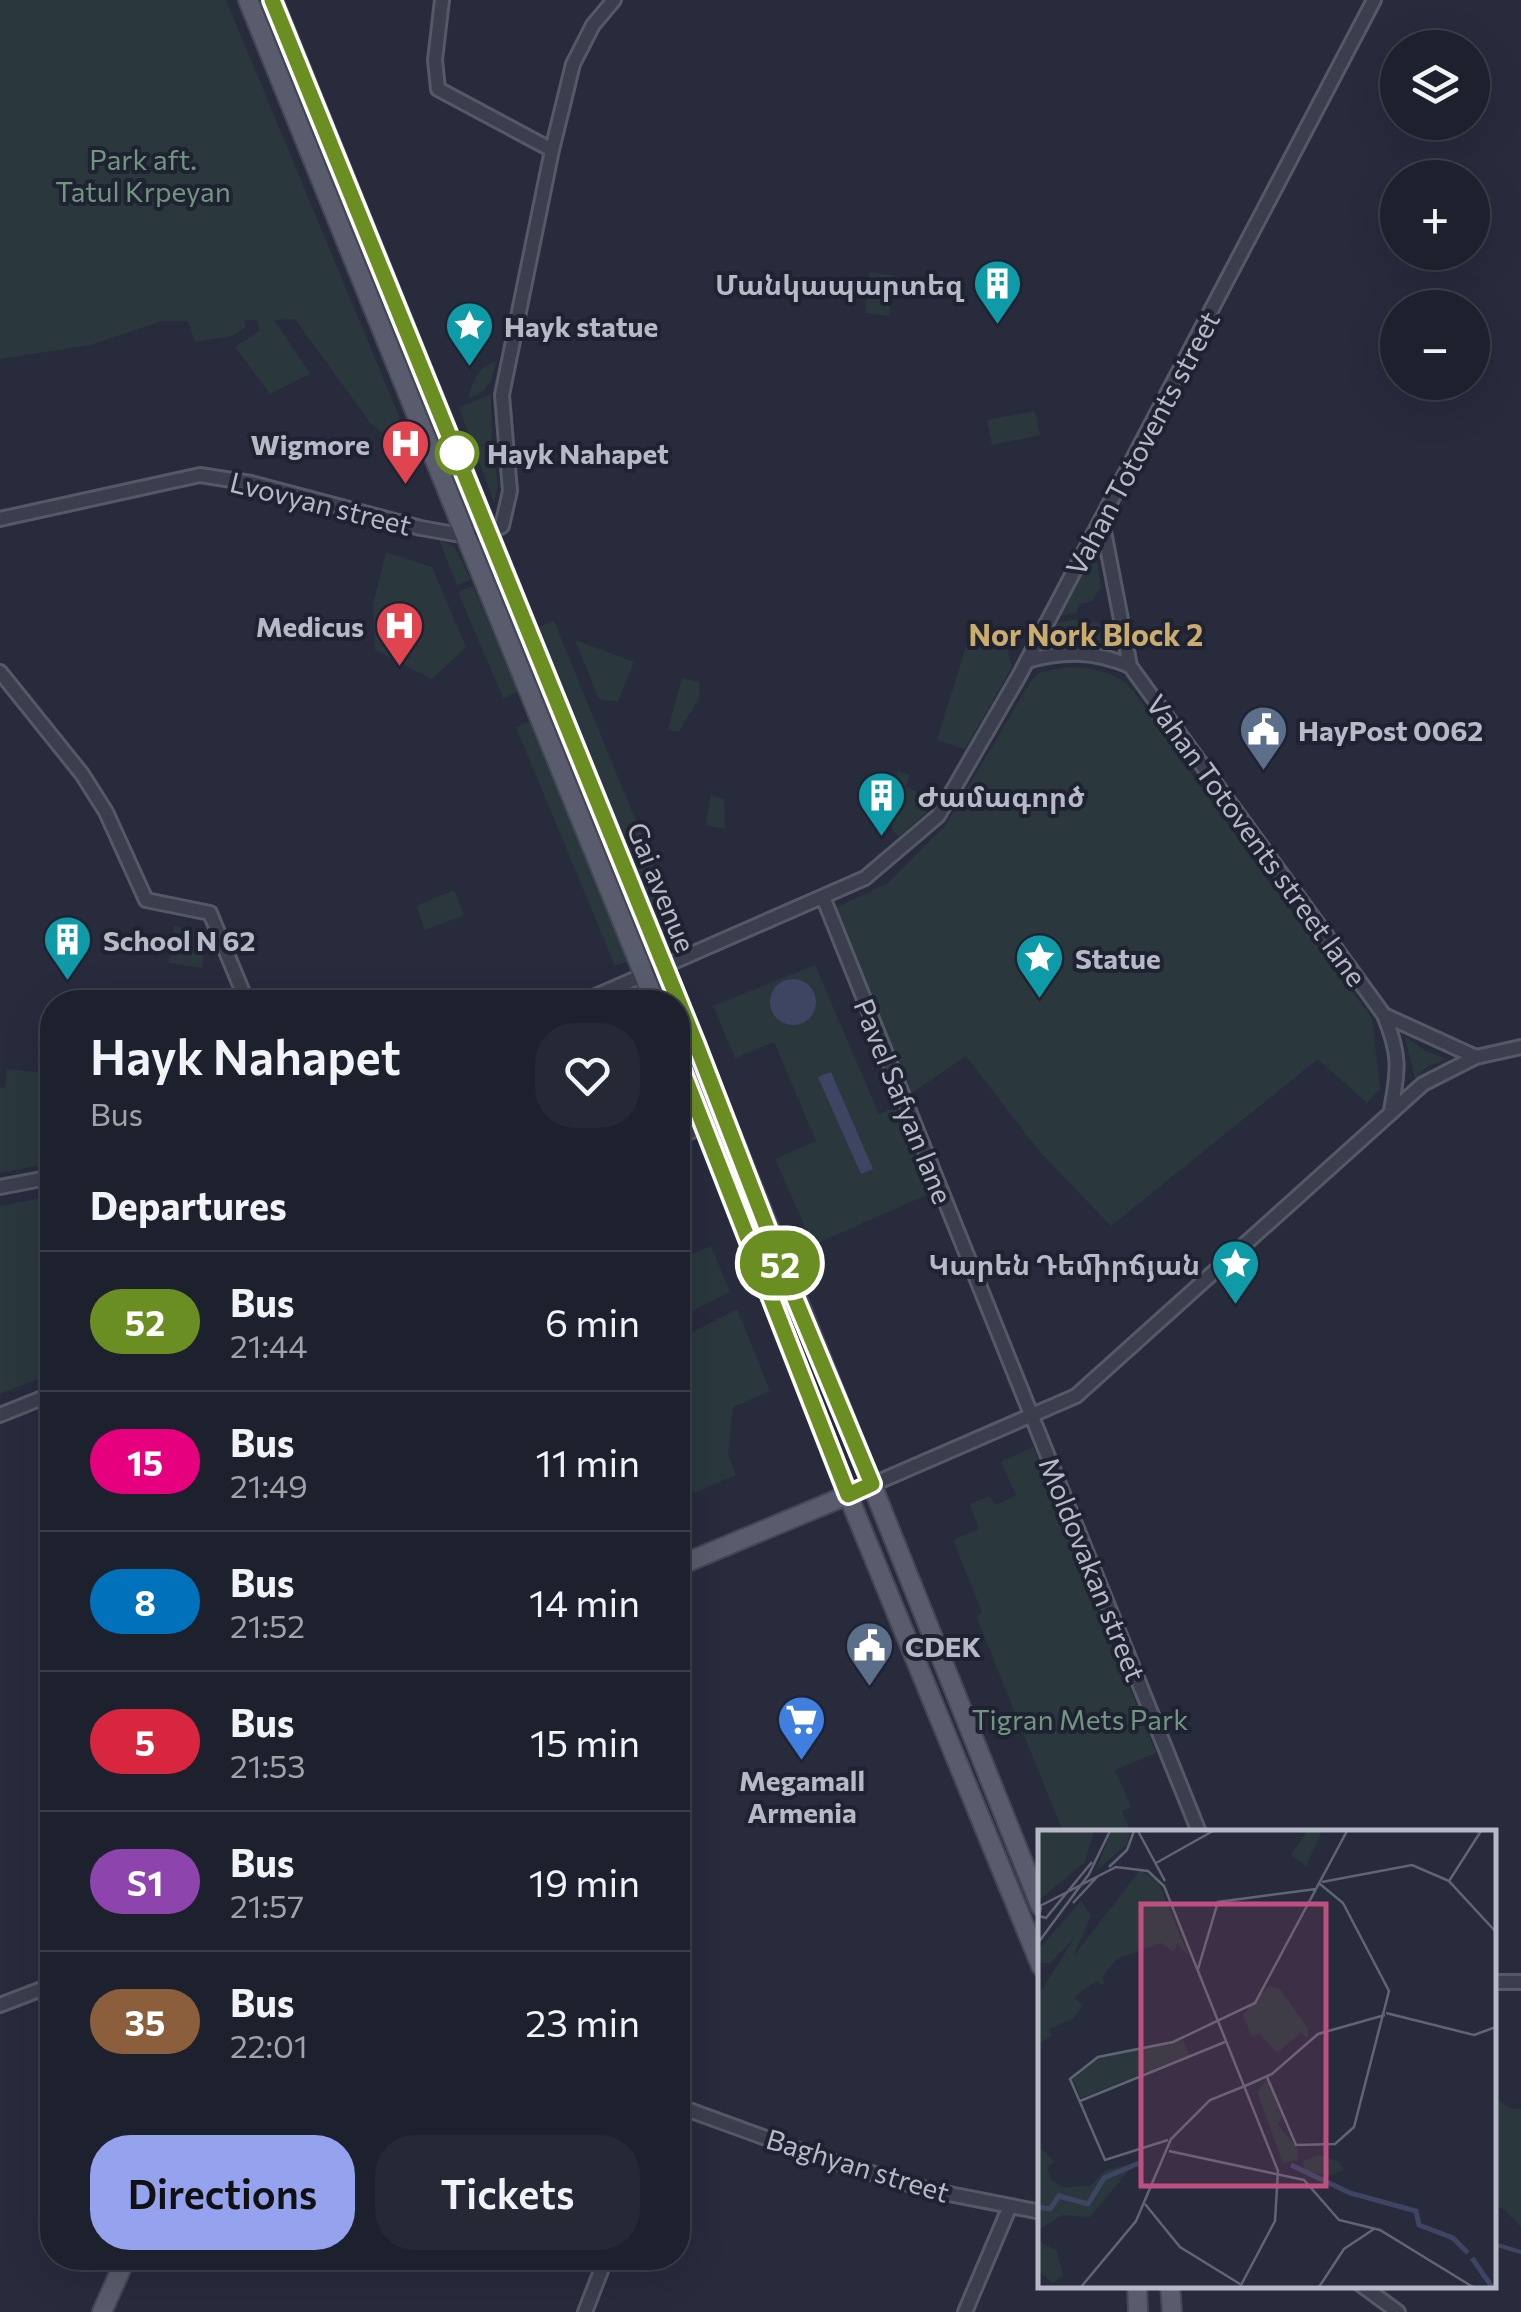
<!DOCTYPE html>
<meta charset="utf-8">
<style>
body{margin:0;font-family:Commissioner,"Noto Sans Armenian",sans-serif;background:#252835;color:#f1f3f6;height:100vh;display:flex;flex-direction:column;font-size:38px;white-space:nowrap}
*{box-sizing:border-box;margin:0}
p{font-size:32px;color:#a0a3aa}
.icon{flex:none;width:55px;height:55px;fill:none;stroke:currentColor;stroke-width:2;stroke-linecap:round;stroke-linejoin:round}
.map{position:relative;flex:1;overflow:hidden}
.details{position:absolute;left:40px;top:990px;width:650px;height:1280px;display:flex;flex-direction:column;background:#1d202d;border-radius:40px;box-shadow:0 10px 40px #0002,0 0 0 2px #3b3e49}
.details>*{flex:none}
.badge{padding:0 20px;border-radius:32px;font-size:35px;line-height:65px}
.tools{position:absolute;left:1380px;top:30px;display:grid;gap:20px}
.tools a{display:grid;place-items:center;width:110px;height:110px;border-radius:50%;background:#1d202d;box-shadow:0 10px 40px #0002,0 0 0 2px #3b3e49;font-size:50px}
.map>.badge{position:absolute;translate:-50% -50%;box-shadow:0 0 0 5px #fff}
h2{padding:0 50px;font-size:38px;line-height:90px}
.round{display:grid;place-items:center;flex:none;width:105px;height:105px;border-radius:40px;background:#252835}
.overview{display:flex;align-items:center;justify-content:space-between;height:170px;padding:0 50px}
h1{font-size:48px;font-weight:600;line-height:75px}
.button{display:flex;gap:20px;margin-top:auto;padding:20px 50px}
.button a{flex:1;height:115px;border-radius:40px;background:#95a2ed;color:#111;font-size:40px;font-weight:600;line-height:115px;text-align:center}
.button a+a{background:#252835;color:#f1f3f6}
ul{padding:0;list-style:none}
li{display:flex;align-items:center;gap:30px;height:140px;padding:0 50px;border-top:2px solid #3b3e49}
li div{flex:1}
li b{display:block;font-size:38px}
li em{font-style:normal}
li .badge{min-width:110px;font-weight:700;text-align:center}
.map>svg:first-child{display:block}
.green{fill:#2a383e}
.water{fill:#3e4563}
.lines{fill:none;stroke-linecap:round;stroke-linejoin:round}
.stream{stroke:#3e4563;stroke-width:4}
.minor-casing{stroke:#555967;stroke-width:18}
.major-casing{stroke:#444755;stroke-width:22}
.minor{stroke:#3b3e4c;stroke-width:12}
.major{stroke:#595c6c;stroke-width:18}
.line-casing{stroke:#fff;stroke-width:22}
.line{stroke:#6b8e23;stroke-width:15}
.stop-dot{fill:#fff;stroke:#6b8e23;stroke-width:5}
.labels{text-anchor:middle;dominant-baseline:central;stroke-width:8;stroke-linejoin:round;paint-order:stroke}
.park-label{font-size:28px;fill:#709682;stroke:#1f2331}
.poi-label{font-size:28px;font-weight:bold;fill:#b7b9c7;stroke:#1f2331;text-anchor:start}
.street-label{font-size:28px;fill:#b7b9c7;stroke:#1f2331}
.stop-label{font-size:28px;font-weight:bold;fill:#b7b9c7;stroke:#1f2331;text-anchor:start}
.neighbourhood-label{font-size:30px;font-weight:bold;fill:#caac6f;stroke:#1f2331}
.inset-river{fill:none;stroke:#3e4563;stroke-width:5}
.inset-road{fill:none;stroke:#616474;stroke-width:2.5}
.view{fill:#be5081;fill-opacity:0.15;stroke:#be5081;stroke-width:5}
.inset-edge{fill:none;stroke:#b7b9c7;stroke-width:5}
</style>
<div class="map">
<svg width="1521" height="2312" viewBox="0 0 1521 2312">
<rect width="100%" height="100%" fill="#272b3c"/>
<path class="green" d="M0,0H226L399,416L398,427L385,435L371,424L295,319L274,320L310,374L270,394L235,347L260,330L256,320H244L246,327L232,336L195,342L188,321H162L90,345L0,359Z
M869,272L893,275L889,316L865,313Z
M496,361C491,383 490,390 468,399C473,381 477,367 496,361Z
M491,394L492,449L498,485L494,502L459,408Z
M1035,411L1040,435L992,445L987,420Z
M439,540L454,546L471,580L457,585Z
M1095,550L1101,587L1091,602L1079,604L1076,613L1059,616Z
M386,552L432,567L466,647L432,679L375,650L373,605Z
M473,586L518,692L503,698L458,592Z
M1078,619L1085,625L1096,622L1107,629L1110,645L1079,639L1047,641L1057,623Z
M554,621L683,936L666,942L537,628Z
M972,627L1003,634L1012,667L965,749L937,740Z
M575,640L634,662L618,702L599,699Z
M1066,667C1093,668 1117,670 1134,692L1250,856L1372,1018L1380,1089L1367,1103L1318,1059L1111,1226L1039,1151L966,1056L912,1093L835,908L888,883L945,826L1031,681L1038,673Z
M682,678L699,682L700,696L679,732L668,730Z
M529,721L629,961L615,966L516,727Z
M897,771L910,775L906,787L936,799L929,810L899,837L892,830Z
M711,794L724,800L725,829L706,825Z
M454,890L464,915L425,930L416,906Z
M174,926L207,930L202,968L169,963Z
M815,965L879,1114L895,1108L931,1193L813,1245L775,1159L816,1141L774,1042L735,1058L713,1006Z
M1405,1037L1426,1051L1447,1059L1428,1066L1415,1078Z
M7,1069L52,1074V1163L0,1173V1088L5,1087Z
M52,1196V1373L0,1394V1206Z
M711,1246L730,1292L678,1318V1259Z
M737,1309L770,1391L733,1407L728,1454L736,1475L694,1493L678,1455V1340Z
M1033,1447L1156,1753L1115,1770L1131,1807L1122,1811L1131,1832H1063L976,1616L982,1612L953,1540L979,1529L970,1504L990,1496L996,1505L1016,1495L1001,1462Z
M1494,2097L1510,2108L1521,2109V2227L1502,2208H1494Z"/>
<path class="water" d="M770 1002a23 23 0 1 1 46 0a23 23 0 1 1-46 0Z
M831,1072L873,1169L861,1174L818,1077Z"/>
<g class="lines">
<path class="stream" d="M1494,2244L1521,2252"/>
<defs>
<path id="minor" d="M442,0L435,60L438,89L552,150
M0,519L200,475L251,483L421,528L466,536L489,533L502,526L510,491L502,395L552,150L573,64L593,25L614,0
M1102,521L1130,666L1384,1015C1400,1054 1399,1068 1391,1110
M1027,661C1064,650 1094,651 1130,666
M0,672L82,774L106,812L146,900L210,913L247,1002
M823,897L1199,1832
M582,1002L865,878L938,816L1019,676L1374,0
M1384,1015L1476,1057
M678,1137L704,1126
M0,1187L52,1177
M0,1415L52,1394
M848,1495L1076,1396L1423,1084L1476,1057L1521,1047
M1494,1982H1521
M0,2005L52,1985
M678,2106L821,2158L929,2190L1041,2212
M1360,2284L1398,2312
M585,2312L606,2258
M965,2312L1010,2206"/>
<path id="major" d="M248,0L655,1002
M273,0C534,634 785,1271 1041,1907
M678,1060L848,1495L1041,1966
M678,1566L848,1495
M1137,2284L1138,2312
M1170,2284L1172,2312
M102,2312L126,2258"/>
</defs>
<use href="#minor" class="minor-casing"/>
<use href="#major" class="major-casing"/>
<use href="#minor" class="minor"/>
<use href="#major" class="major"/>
</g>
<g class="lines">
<defs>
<path id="line" d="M272,0L696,1044L788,1282L872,1484L848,1495L678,1060"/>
</defs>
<use href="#line" class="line-casing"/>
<use href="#line" class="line"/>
</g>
<defs>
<symbol id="building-pin" viewBox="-11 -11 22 30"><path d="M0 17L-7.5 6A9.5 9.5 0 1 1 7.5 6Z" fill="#0f9aa8" stroke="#1f2331"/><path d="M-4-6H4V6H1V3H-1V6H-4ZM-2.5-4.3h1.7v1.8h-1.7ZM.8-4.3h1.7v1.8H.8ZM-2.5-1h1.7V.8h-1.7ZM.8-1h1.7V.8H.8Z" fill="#fff"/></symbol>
<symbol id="sight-pin" viewBox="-11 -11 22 30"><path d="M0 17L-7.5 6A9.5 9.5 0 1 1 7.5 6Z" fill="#0f9aa8" stroke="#1f2331"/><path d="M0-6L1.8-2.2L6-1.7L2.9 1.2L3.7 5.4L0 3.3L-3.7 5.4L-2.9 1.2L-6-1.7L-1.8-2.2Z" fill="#fff"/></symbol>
<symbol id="hospital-pin" viewBox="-11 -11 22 30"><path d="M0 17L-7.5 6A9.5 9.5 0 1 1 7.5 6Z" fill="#e0444e" stroke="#1f2331"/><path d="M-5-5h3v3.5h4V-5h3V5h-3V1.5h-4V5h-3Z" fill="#fff"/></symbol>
<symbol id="civic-pin" viewBox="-11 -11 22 30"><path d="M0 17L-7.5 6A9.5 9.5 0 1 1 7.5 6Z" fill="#5c6f8a" stroke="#1f2331"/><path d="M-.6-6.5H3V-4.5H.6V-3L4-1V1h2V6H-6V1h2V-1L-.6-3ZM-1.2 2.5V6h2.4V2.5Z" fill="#fff"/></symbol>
<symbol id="supermarket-pin" viewBox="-11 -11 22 30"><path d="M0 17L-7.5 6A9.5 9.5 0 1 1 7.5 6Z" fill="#3f7fe0" stroke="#1f2331"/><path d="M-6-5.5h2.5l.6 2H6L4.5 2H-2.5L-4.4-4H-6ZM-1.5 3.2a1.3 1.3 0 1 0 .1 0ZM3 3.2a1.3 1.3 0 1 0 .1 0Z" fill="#fff"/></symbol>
</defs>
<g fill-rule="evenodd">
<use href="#building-pin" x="970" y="256" width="55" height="75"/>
<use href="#sight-pin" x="442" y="298" width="55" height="75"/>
<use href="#hospital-pin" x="378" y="416" width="55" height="75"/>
<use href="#hospital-pin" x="372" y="598" width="55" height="75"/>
<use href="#civic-pin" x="1236" y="702" width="55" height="75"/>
<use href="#building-pin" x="854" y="768" width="55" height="75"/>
<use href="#building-pin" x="40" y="912" width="55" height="75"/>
<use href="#sight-pin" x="1012" y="930" width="55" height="75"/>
<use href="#sight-pin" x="1208" y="1236" width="55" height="75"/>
<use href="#civic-pin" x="842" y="1618" width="55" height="75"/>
<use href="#supermarket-pin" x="774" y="1692" width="55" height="75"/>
</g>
<circle class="stop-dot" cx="457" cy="453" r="20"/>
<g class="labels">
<g class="park-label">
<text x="143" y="159">Park aft.<tspan x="143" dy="32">Tatul Krpeyan</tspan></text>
<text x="1080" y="1719">Tigran Mets Park</text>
</g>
<g class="poi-label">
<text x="963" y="284" text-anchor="end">Մանկապարտեզ</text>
<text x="504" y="326">Hayk statue</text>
<text x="370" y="444" text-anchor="end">Wigmore</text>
<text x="364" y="626" text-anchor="end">Medicus</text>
<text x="1298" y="730">HayPost 0062</text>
<text x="917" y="796">Ժամագործ</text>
<text x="103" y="940">School N 62</text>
<text x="1075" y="958">Statue</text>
<text x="1200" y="1264" text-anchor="end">Կարեն Դեմիրճյան</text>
<text x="905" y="1646">CDEK</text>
<text x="802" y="1780" text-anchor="middle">Megamall<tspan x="802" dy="32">Armenia</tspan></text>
</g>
<g class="street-label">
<text transform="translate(1142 443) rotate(-62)">Vahan Totovents street</text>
<text transform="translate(321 503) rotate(14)">Lvovyan street</text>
<text transform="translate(1257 840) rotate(54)">Vahan Totovents street lane</text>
<text transform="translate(662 887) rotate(68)">Gai avenue</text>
<text transform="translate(904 1101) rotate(68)">Pavel Safyan lane</text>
<text transform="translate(1093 1569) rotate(68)">Moldovakan street</text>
<text transform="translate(858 2165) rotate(17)">Baghyan street</text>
</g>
<g class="stop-label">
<text x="487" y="453">Hayk Nahapet</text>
</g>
<g class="neighbourhood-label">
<text x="1086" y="633">Nor Nork Block 2</text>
</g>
</g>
<g transform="translate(1038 1830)">
<rect width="458" height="458" fill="#272b3c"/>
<path d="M0,1H56L47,32L0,71ZM73,1H92L89,14L58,41ZM269,1H284L268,36L253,25ZM102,40L120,51L151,127L139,113L136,122L123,113L79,129L65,146L66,155L57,151L36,168L45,175L36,188L11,199L14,205L0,215V166L37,107L11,134L0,132V120L43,71L53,85L35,127ZM230,156L241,158L270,198V208L263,203L239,223L221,203L214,207L205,185ZM145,210L151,225L43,268L35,249L61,228ZM229,250L244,287L240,295L259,318L260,330L246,333L241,322L219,262ZM0,316L17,332L9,337L13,350L25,357L52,356L68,340L97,333L52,387L25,385L0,400ZM280,325L301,332L306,340L290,346L266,340L265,331ZM0,411L19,421L25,445L15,453L0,441Z" fill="#2a383e"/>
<path class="inset-river" d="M253,335L312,363L378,381L381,395L415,408L430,423M0,377L12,379L21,366L50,374L66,348L101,333M434,428L454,457"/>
<path class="inset-road" d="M100,1L127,51M443,1L411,51L458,102M118,33L175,1M71,37L89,20L96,1M284,52L374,35L411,51M35,73L59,47M0,77L78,37L110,41L126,56L240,341L237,391L202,457M3,77L1,86L8,88L54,32M0,113L51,44L72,1M160,139L180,72L278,59M348,183L436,205L458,197M229,247L258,315L297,314L316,297L351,161L305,73L282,54M207,256L234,244L280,204L347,185M42,271L187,212M130,310L67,330L32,249L60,227L135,212L217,173L309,1M131,321L266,350L301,390L342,400L435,457M107,374L142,417L202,454M43,457L98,391L133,309L172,270L207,256M281,457L306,419L336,399"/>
<path class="view" d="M103,74H288V356H103Z"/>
<rect width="458" height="458" class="inset-edge"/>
</g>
</svg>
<div class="tools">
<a><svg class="icon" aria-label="layers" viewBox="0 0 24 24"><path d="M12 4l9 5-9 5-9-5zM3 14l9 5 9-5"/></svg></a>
<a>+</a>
<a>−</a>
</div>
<b class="badge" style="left:780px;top:1263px;background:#6b8e23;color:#fff">52</b>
<section class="details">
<div class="overview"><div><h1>Hayk Nahapet</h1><p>Bus</p></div><a class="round"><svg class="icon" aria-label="heart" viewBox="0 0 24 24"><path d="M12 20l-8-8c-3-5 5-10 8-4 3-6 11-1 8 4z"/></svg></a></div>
<h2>Departures</h2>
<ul>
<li><span class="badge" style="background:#6b8e23;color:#fff">52</span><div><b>Bus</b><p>21:44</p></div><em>6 min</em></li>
<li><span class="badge" style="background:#e6007e;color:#fff">15</span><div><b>Bus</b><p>21:49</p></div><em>11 min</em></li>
<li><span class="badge" style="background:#0072bc;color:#fff">8</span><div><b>Bus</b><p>21:52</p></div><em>14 min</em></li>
<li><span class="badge" style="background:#d7263d;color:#fff">5</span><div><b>Bus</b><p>21:53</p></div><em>15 min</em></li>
<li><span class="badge" style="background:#8e44ad;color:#fff">Տ1</span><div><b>Bus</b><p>21:57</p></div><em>19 min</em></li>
<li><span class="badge" style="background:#8b5e3c;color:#fff">35</span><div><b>Bus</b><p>22:01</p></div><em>23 min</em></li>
</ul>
<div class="button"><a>Directions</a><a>Tickets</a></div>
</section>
</div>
